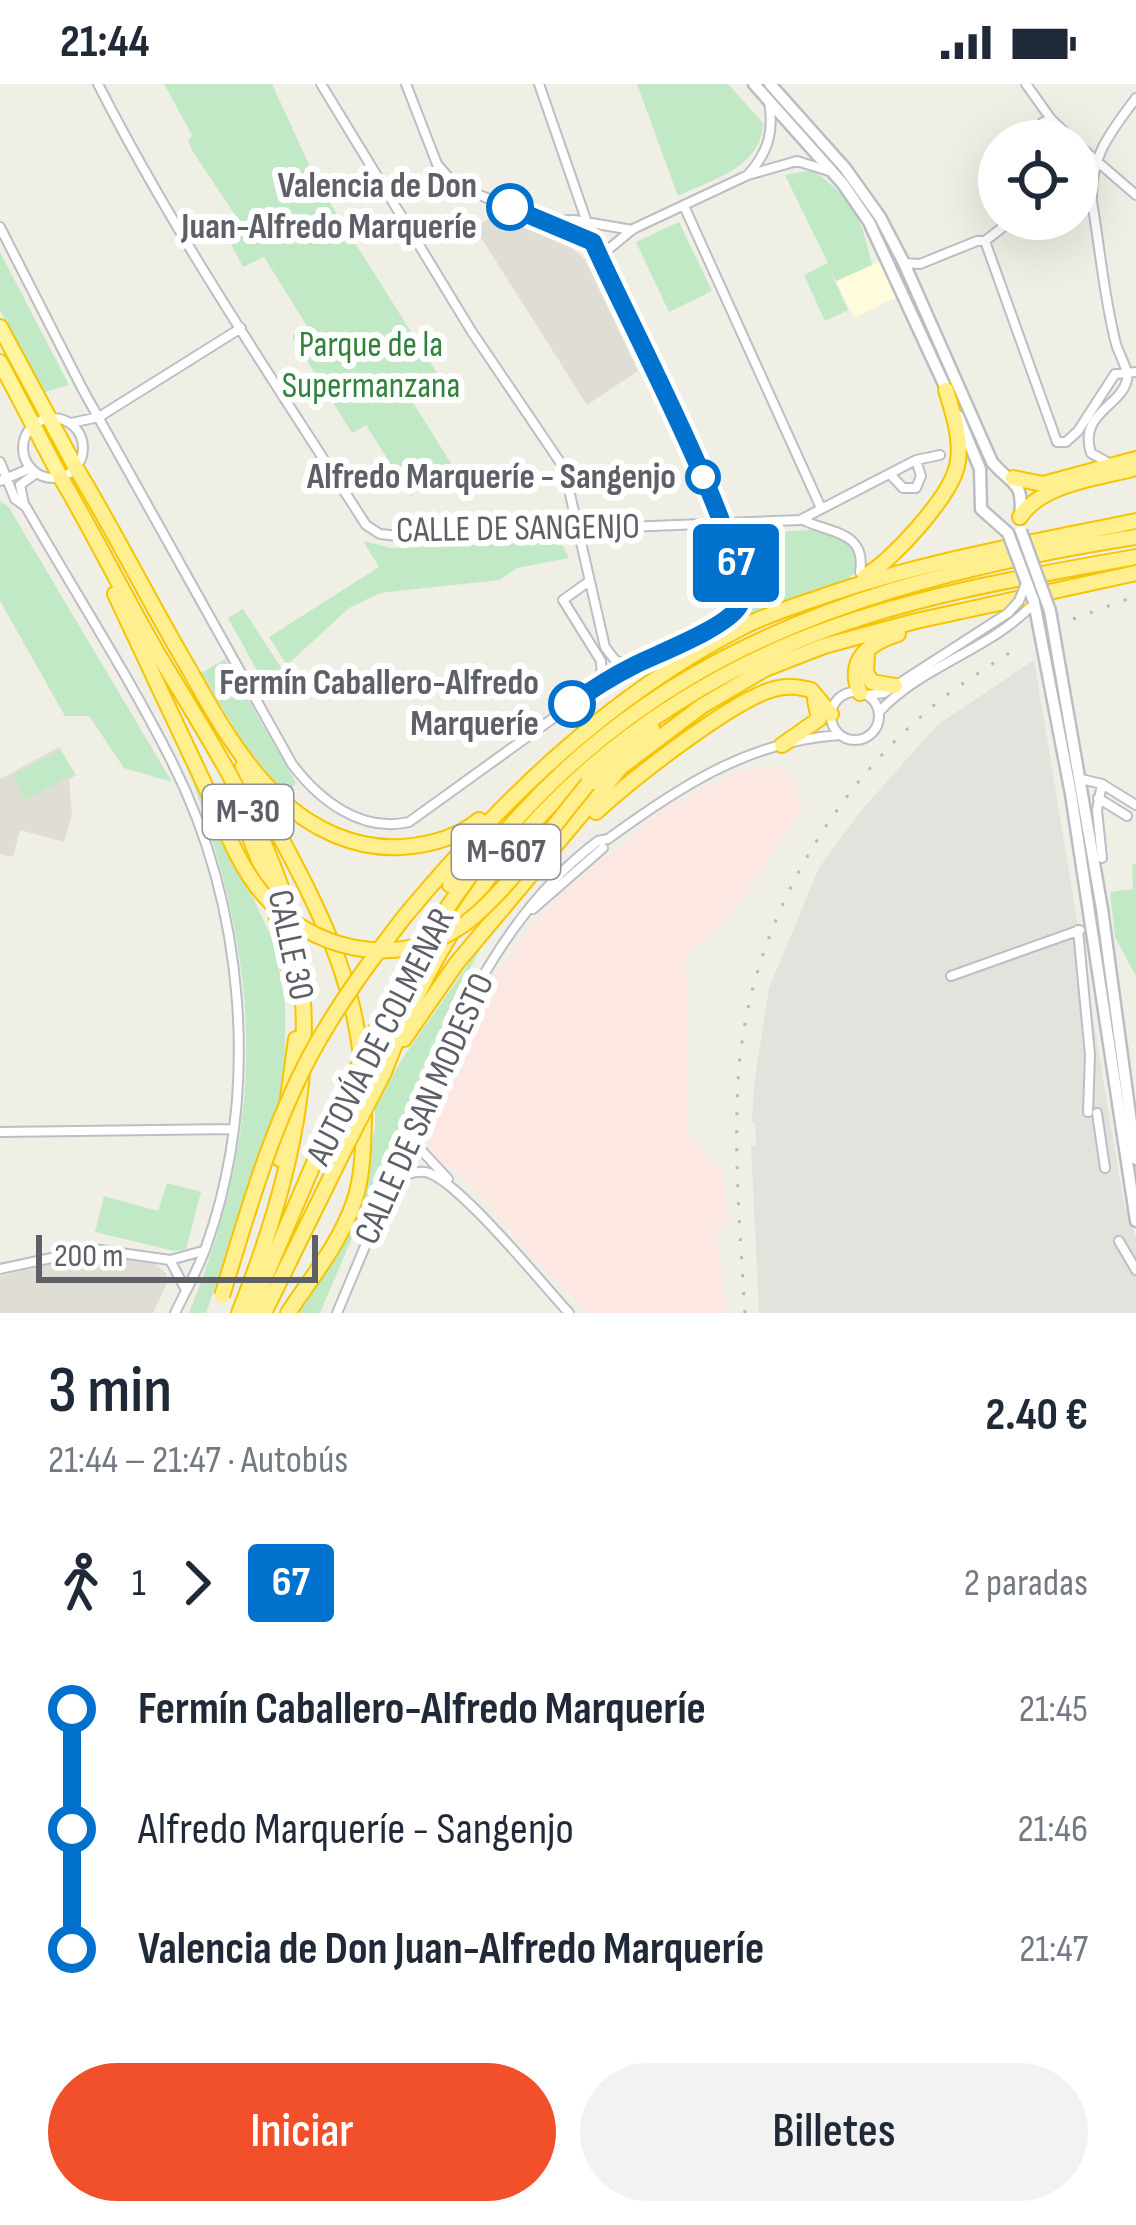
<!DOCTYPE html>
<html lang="es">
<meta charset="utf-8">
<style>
body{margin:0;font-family:"Sofia Sans Condensed",sans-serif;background:#f2f2f3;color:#1f2937;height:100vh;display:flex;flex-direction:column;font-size:45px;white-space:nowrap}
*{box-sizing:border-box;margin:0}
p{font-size:39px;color:#747a83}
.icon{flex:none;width:66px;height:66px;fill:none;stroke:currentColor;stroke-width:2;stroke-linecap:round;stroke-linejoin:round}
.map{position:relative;height:1229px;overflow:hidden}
.panel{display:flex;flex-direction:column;background:#fff;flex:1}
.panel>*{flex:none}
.badge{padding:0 24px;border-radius:9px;font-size:42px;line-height:78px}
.fabs{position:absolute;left:978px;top:36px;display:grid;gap:24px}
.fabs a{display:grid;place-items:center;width:120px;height:120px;border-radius:50%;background:#fff;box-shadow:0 12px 48px #0002;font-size:60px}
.scale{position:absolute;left:36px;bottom:30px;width:282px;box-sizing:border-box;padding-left:12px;border:6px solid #5d6067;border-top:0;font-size:33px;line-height:42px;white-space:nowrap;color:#5d6067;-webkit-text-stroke:9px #fff;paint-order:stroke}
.map>.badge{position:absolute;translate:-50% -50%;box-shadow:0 0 0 6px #fff}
.legs{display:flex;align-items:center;gap:18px;height:132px;padding:0 48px;font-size:39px}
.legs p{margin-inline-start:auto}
.headline{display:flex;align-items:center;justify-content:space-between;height:204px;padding:0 48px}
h1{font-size:66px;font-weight:600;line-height:90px}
.button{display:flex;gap:24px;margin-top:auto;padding:24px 48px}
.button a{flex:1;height:138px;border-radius:72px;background:#f1502a;color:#fff;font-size:48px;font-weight:600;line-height:138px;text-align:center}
.button a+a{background:#f2f2f3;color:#1f2937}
ul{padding:0 48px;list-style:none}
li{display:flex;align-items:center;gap:42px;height:120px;font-size:45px}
li i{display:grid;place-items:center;width:18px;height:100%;margin:0 15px;background:currentColor}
li i::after{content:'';width:30px;height:30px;margin:-15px;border:9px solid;border-radius:50%;background:#fff}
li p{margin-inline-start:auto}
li:first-child i{background:linear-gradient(#0000 50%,currentColor 0)}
li:last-child i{background:linear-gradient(currentColor 50%,#0000 0)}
.status{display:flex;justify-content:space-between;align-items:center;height:84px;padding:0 60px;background:#fff;direction:ltr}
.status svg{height:33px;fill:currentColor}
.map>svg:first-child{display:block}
.commercial{fill:#fffbdc}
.industrial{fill:#e4e2dd}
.education{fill:#e0ded4}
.medical{fill:#fde7e2}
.green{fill:#c1e9c5}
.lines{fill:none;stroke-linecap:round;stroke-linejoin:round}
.minor-casing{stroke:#bdbec5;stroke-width:12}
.secondary-casing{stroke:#bbbdc4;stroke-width:15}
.trunk-casing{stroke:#f6c400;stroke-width:18}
.motorway-casing{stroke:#f6c400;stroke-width:18}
.minor{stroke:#fff;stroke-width:8}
.secondary{stroke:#fff;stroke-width:10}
.trunk{stroke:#fff59d;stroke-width:14}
.motorway{stroke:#ffef8e;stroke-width:14}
.rail{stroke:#b8b9ba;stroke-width:3;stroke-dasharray:3 15;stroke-linecap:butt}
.minor-bridge-casing{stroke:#bdbec5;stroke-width:12;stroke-linecap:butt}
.secondary-bridge-casing{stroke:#bbbdc4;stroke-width:15;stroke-linecap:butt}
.motorway-bridge-casing{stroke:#f6c400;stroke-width:18;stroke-linecap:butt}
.minor-bridge{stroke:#fff;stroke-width:8}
.secondary-bridge{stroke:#fff;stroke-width:10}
.motorway-bridge{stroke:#ffef8e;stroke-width:14}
.line-1-casing{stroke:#fff;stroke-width:27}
.line-1{stroke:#0072ce;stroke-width:18}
.stop-1-dot{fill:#fff;stroke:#0072ce;stroke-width:6}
.labels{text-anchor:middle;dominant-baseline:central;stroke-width:12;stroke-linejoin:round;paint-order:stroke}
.shield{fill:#fff;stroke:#8e9095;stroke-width:3}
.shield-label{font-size:33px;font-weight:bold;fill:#5d6067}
.stop-label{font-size:36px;font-weight:bold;fill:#5d6067;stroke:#fff;text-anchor:end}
.park-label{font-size:36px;fill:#30823d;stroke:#fff}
.street-label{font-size:36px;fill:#5d6067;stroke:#fff}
</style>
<div class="status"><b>21:44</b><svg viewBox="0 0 49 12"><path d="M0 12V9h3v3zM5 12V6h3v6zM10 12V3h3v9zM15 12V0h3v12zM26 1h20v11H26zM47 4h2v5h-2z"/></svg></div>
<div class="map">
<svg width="1136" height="1229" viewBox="0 0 1136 1229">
<rect width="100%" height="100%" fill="#f0efe5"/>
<path class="commercial" d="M884,175L901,211L854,234L836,197Z"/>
<path class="industrial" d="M1034,576L1124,1121L1136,1153V1229H759L751,1062L756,1061L755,1039L752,1038L754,1000L769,904L819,784L861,727L937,641Z"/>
<path class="education" d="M494,131L557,152L585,175L638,287L587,321L475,144Z
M59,663L76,691L69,696L72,729L64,758L20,746L13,773L0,770V695Z
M110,1171L154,1179L166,1189V1201L153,1229H0V1192L68,1175Z"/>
<path class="medical" d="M770,682L788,688L798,705L801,726L749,806L710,854L694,863L684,877L688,890V1050L706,1072L722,1084L729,1142L716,1145L727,1229H588L514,1155L511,1144L454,1083L446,1084L436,1074L429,1059V1042L490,897L531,842L574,799L669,722L730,691Z"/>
<path class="green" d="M164,0H272L318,100L442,297L412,317L452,381L411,412L366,341L352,349L292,252L307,242L264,173L243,183L228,154L243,143L193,68L188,57L192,51Z
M637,0H728L763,39C762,83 713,95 678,112Z
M812,86C852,114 862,134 872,181L836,197L831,189L848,226L825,237L804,191L828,179L785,91Z
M679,138L712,207L669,228L636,158Z
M0,168L69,301L42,309L0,226Z
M0,417L8,422L172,698L124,684L89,632H65L0,517Z
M810,446C835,449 860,459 855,488L849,495L737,538C759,514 751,491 738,465L742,450Z
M363,457L391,464L560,457L569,474L517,484L499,496L380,509L349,524L287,581L269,553L379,483Z
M243,525L284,588L264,599L228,534Z
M225,575L296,699L286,711L246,663L201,589Z
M183,662L275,861L285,920V1006L206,1229H189C273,1022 260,869 180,664Z
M61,666L74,690L25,716L13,691Z
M1136,780V892L1115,853L1110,808L1133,805L1132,781Z
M482,861L450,924L320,1229H294L361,1106L375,1044V1022L404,972Z
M167,1099L201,1108L186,1165L174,1167L95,1148L104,1112L158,1127Z"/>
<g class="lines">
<defs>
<path id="minor" d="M98,0C176,153 274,297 366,441L380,450L399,452L800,436L916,376L940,371
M321,0L472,248L564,384L605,563L615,576L630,582
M406,0L437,80L455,101L592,157
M1026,0L1051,35L1074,57
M1031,57L1042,39L1051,35
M1077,60L1136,111
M748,91C769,67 774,47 769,17
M684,122L821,424
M552,137L574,136L632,146
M0,143L83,306L292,680C319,716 361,749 409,738L602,599L729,532L742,515L743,499L717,422L599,173L539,0
M985,157L1057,358H1066L1078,347L1115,290L1136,288
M599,173L633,145L748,91L797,77L829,87
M904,179L920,180L977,157H985L1003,143L1006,135
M23 364a30 30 0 1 1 60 0a30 30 0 1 1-60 0Z
M71,339L99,333L241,244
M0,378L15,415L26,423C74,507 127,589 171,676C245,822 261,1008 206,1163C198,1186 185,1208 175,1229
M1109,379L1091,369C1078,330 1121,322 1127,296C1129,285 1119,271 1116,260C1104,214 1100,164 1092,118C1090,72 1110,49 1136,14
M890,390L903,404H916L921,392L916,376
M0,397L31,384
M24,420L20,401L35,390
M803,436C829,449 867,447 860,488
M588,498L563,516L601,577L602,598
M831 632a24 24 0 1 1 48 0a24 24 0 1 1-48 0Z
M867,611L884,609L1008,529
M879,628C922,581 991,566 1034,519
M1081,695L1102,700L1136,721
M1102,700L1097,726L1102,774
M1098,714L1127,732
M533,825L603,764
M1078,846L1090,971L1088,1028
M951,892L1080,846
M1097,1029L1105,1084
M0,1048L233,1045
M410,1054L448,1095
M390,1101C400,1093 412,1086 425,1088C455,1092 544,1202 569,1229
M1119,1157L1136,1186
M171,1178L186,1206
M0,1185L93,1165L170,1176L203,1167
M337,1229L464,927C497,862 539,801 598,757L608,755C679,703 749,657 839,651"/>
<path id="secondary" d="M754,0L843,100L869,138L948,309
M770,0L845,84L880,133L904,179L992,378C1013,403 1024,395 1020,435
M958,332L980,385L981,425L1008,449
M1034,518L1071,710L1136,1137
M1050,527L1102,825L1136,1075"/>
<path id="trunk" d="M0,243L76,384
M0,278L61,394"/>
<path id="motorway" d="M76,384C116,450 150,519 189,585C214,630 241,678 278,713C311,745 356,766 402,763C430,761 457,754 479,736
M61,394C95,451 124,512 158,570C203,645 252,720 281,803C330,946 293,1094 239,1229
M1013,394L1043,400L1136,375
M1020,433C1042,399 1100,394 1136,384
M865,492C892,477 950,413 957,382C963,358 953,329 946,306
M115,510L210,712
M867,570L866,589L872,598L895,602
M860,609C846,576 869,559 898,550
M782,661L819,635L815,616
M243,682C305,804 368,892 364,1036C363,1063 363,1092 354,1118C340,1159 312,1193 288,1229
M588,700L652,644
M596,728C631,696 732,616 774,605C788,601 799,603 811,606L831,630
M245,741L269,802L291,891
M450,801L485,751
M405,832C501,717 607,613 741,544C765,531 792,523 818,514C921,478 1029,459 1136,437
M379,940C546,611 786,508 1136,453
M404,955L456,880L621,683L702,622L765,585L824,562L916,537L1136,489
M384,988C460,787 593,644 792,559C899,514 1022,493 1136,473
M280,1075L296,955
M250,1229L336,1027
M264,1229L347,1060"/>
</defs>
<use href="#minor" class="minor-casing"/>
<use href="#secondary" class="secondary-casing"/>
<use href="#trunk" class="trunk-casing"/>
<use href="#motorway" class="motorway-casing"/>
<use href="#minor" class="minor"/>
<use href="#secondary" class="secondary"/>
<use href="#trunk" class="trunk"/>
<use href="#motorway" class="motorway"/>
<path class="rail" d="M1073,535L1136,512
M745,1229C740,1147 733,1065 739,983C751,848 824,716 926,628C953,604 985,585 1015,565"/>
<defs>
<path id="minor-bridge" d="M1008,529L1019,517L1025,502"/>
<path id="secondary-bridge" d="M1021,447L1050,527
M1008,449L1034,518"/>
<path id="motorway-bridge" d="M210,712C225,744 239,782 262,809C310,867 396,886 460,843C501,816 555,739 588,700
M336,1027L379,940
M347,1060L384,988
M222,1212C247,1130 271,1045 311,970C338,920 371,876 405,832"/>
</defs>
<use href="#minor-bridge" class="minor-bridge-casing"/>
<use href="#secondary-bridge" class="secondary-bridge-casing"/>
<use href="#motorway-bridge" class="motorway-bridge-casing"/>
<use href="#minor-bridge" class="minor-bridge"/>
<use href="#secondary-bridge" class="secondary-bridge"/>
<use href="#motorway-bridge" class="motorway-bridge"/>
</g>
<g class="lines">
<defs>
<path id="line-1" d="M510,123L593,158C615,212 761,485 739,522C726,544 659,569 635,581C613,592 592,605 572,620"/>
</defs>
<use href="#line-1" class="line-1-casing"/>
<use href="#line-1" class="line-1"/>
</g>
<g class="stop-1-dot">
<circle cx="510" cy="123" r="21"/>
<circle cx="703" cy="393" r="15"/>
<circle cx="572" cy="620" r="21"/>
</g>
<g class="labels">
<g class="shield">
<rect x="203" y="701" width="90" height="54" rx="9"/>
<rect x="452" y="741" width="108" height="54" rx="9"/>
</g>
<g class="shield-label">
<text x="248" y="728">M-30</text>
<text x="506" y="768">M-607</text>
</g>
<g class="stop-label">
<text x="477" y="102">Valencia de Don<tspan x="477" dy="41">Juan-Alfredo Marqueríe</tspan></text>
<text x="676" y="393">Alfredo Marqueríe - Sangenjo</text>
<text x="539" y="599">Fermín Caballero-Alfredo<tspan x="539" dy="41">Marqueríe</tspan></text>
</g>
<g class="park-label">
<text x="371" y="261">Parque de la<tspan x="371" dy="41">Supermanzana</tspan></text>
</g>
<g class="street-label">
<text transform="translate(518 445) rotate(-1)">CALLE DE SANGENJO</text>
<text transform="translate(290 861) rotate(78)">CALLE 30</text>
<text transform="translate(381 953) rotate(-63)">AUTOVÍA DE COLMENAR</text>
<text transform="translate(425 1025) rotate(-66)">CALLE DE SAN MODESTO</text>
</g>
</g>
</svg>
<div class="fabs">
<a><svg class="icon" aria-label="locate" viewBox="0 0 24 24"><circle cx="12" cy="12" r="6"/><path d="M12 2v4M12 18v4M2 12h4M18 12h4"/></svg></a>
</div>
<div class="scale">200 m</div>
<b class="badge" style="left:736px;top:479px;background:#0072ce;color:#fff">67</b>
</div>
<section class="panel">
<div class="headline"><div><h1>3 min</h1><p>21:44 – 21:47 · Autobús</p></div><b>2.40 €</b></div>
<div class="legs"><svg class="icon" aria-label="walk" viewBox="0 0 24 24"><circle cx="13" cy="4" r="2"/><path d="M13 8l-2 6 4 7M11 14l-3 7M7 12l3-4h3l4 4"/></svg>1<svg class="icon" aria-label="forward" viewBox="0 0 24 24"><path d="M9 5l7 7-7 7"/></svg><b class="badge" style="background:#0072ce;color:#fff">67</b><p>2 paradas</p></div>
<ul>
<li><i style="color:#0072ce"></i><b>Fermín Caballero-Alfredo Marqueríe</b><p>21:45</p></li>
<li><i style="color:#0072ce"></i><span>Alfredo Marqueríe - Sangenjo</span><p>21:46</p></li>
<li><i style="color:#0072ce"></i><b>Valencia de Don Juan-Alfredo Marqueríe</b><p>21:47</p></li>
</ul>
<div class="button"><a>Iniciar</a><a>Billetes</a></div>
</section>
